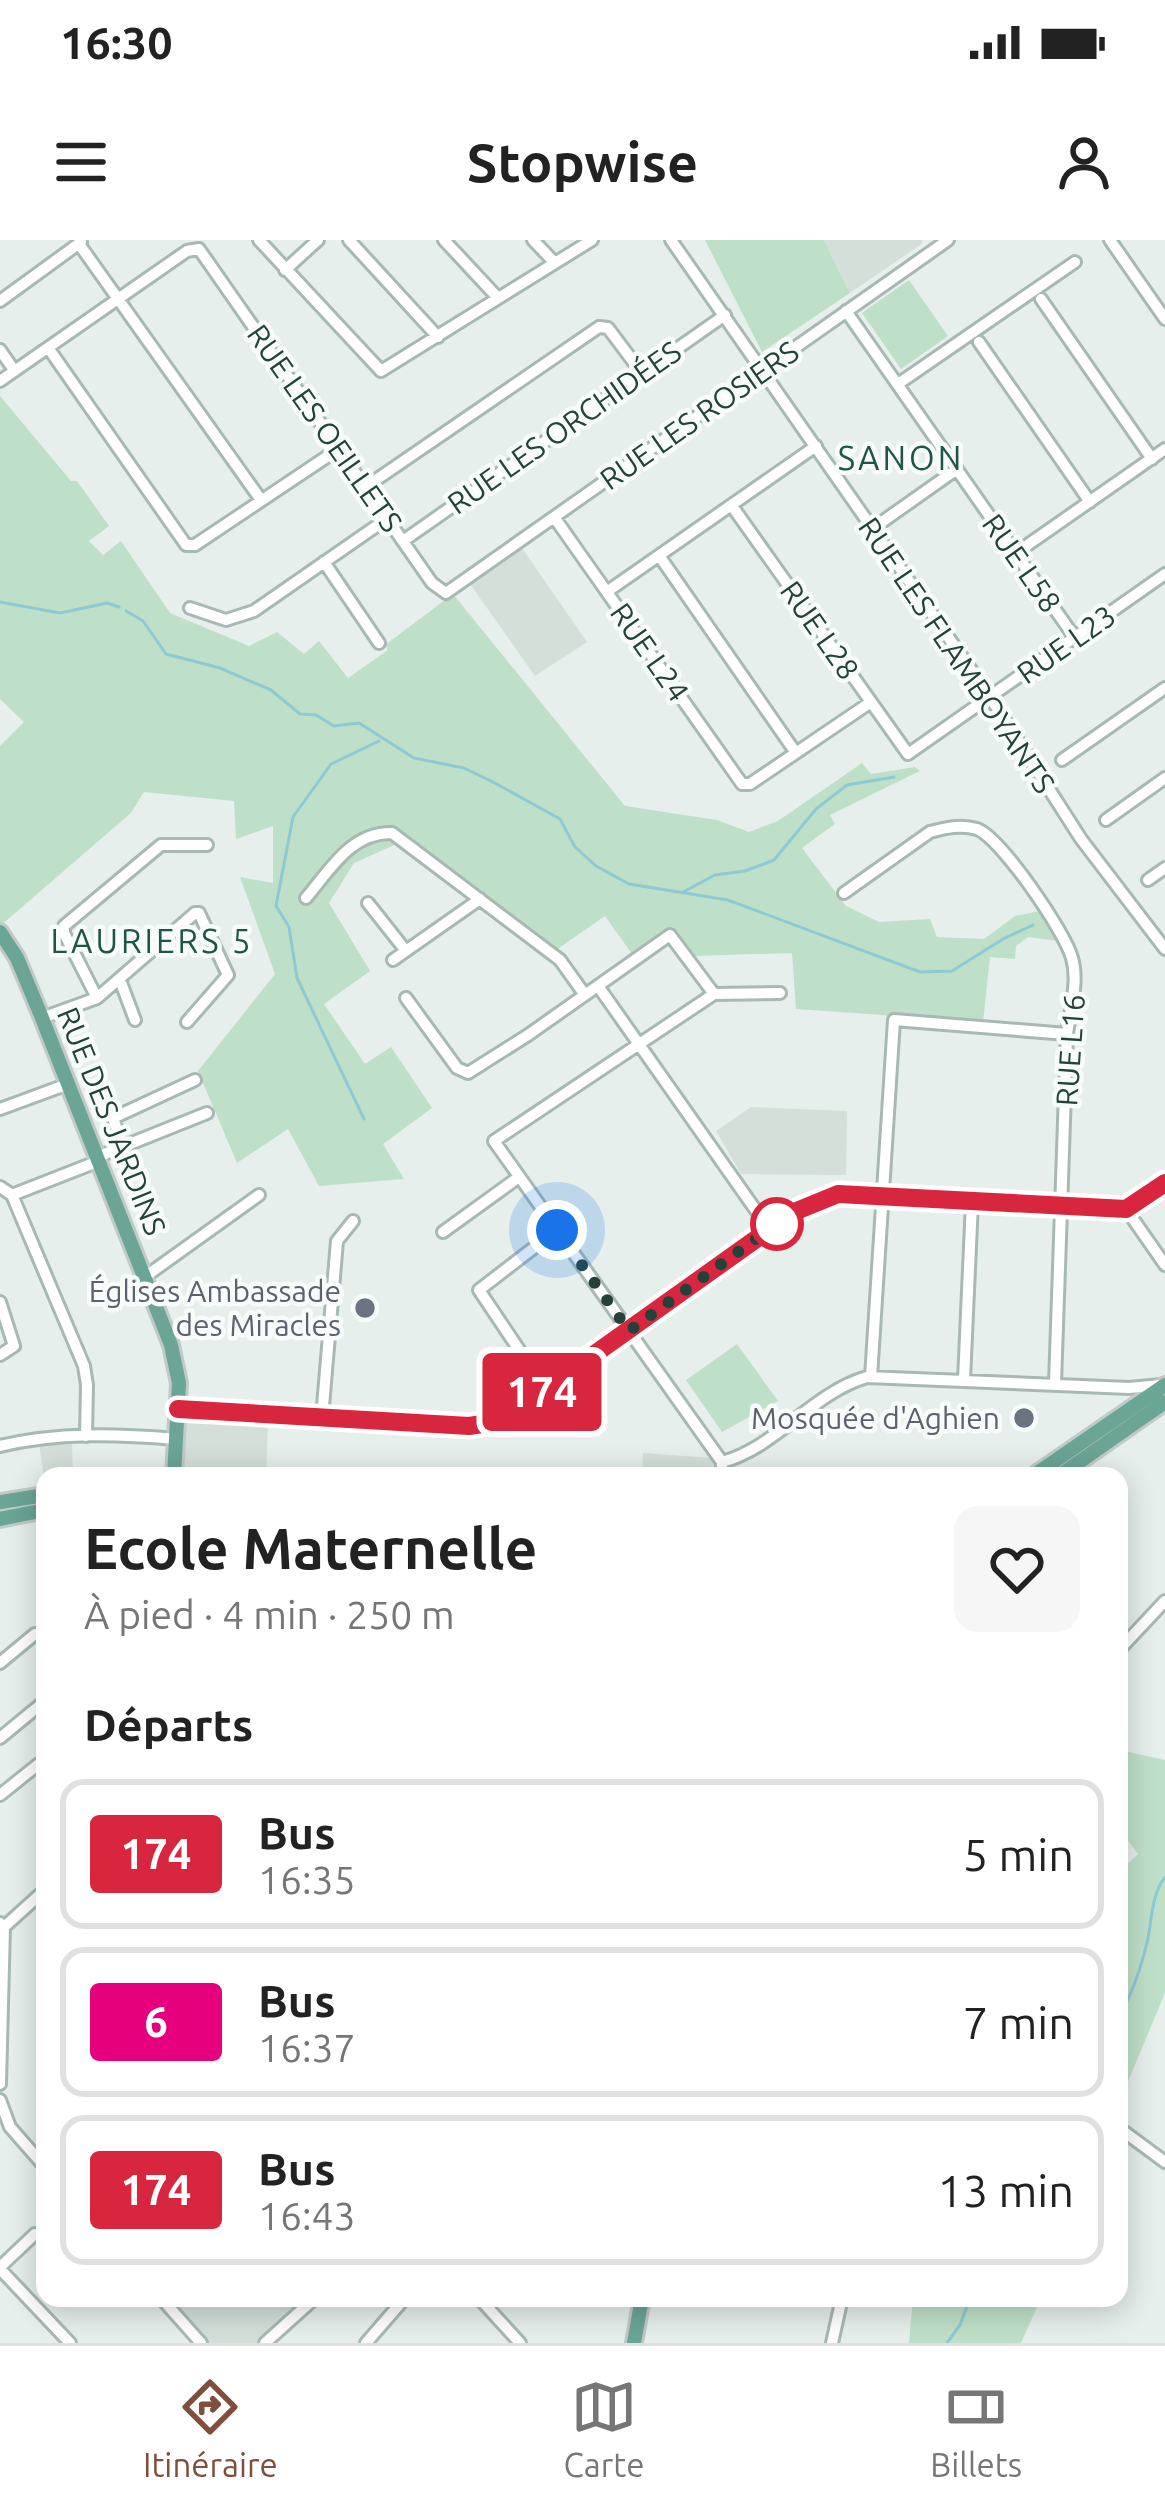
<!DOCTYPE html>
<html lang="fr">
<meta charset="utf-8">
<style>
body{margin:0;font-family:Ubuntu,sans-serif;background:#f6f6f6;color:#222;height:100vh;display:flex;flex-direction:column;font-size:45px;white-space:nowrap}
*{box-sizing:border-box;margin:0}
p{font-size:39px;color:#767676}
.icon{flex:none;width:66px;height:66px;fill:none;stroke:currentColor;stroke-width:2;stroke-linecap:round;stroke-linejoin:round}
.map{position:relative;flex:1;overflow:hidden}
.panel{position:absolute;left:36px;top:1227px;width:1092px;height:840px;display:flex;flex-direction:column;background:#fff;border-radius:24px;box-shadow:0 6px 30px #0003}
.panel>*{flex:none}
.badge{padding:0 24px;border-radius:9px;font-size:42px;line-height:78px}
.you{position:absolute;width:60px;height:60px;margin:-30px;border:9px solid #fff;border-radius:50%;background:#1a73e8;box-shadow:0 0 0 18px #1a73e833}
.map>.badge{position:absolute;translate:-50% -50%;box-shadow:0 0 0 6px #fff}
h2{padding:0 48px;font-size:45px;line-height:108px}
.round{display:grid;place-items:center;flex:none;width:126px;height:126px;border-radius:24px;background:#f6f6f6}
.summary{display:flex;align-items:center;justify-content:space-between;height:204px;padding:0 48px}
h1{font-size:57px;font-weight:700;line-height:90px}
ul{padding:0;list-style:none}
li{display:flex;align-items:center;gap:36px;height:150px;margin:0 24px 18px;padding:0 24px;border:6px solid #e0e0e0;border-radius:24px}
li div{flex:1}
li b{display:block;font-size:45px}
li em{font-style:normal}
li .badge{min-width:132px;font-weight:700;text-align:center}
.status{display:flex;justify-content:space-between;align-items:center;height:84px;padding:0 60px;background:#fff;direction:ltr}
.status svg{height:33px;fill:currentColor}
header{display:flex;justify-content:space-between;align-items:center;height:156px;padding:0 48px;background:#fff;font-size:54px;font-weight:700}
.tabs{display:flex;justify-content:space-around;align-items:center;height:168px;border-top:3px solid #e0e0e0;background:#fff;font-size:33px;color:#767676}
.tabs a{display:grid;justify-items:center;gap:6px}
.tabs .active{color:#804e3d}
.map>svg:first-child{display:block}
.built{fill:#d4dfda}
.green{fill:#bfe0c8}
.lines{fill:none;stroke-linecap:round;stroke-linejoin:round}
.stream{stroke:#8ec9d4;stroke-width:3}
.minor-casing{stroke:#a8b8b2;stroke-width:16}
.major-casing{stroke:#c2cac8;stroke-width:20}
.minor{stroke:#fff;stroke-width:10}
.major{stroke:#6aa596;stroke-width:14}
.line-casing{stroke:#fff;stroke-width:27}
.line{stroke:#d7263d;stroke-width:18}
.walk{stroke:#24423a;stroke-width:12;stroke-dasharray:0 21.6}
.stop-dot{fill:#fff;stroke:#d7263d;stroke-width:6}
.worship-dot{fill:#6b7280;stroke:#f7fbf9;stroke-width:4.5}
.labels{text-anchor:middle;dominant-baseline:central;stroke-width:9;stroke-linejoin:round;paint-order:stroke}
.street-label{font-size:30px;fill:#24423a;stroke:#f7fbf9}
.worship-label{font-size:30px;fill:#5b616d;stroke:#f7fbf9;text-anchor:end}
.neighbourhood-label{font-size:33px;letter-spacing:3px;fill:#1f5548;stroke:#f7fbf9}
</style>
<div class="status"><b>16:30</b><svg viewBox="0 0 49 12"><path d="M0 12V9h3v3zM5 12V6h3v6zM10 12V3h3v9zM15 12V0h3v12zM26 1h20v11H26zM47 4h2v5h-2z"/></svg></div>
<header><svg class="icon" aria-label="menu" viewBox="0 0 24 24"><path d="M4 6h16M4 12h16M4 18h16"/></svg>Stopwise<svg class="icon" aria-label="person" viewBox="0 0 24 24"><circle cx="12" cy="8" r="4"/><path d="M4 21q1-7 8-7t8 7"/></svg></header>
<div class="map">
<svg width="1165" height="2103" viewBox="0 0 1165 2103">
<rect width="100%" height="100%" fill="#e6efeb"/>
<path class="built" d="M824,0H921L923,3L850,53Z
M522,308L587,402L535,436L470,344Z
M751,867L847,871L846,935L741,934L716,891Z
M183,1180L268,1183L266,1236H182Z
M72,1202L73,1236L44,1238L39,1203Z
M643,1213L713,1218L712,1236H642Z
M191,2058H307L258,2103H209L179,2069Z"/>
<path class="green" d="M705,0H824L850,53L762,112Z
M909,40L948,96L901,129L862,73Z
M0,156L71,241H77L109,286L89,301L103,315L121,301L170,373L249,406L277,392L304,414L319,401L348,438L388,410L385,405L453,354L625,566L717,580L749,592L778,581L862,523L871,534L915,527L920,531L830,575L835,584L802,608L846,666L879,682L930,679L937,697L984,699L1015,676L1040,671L1058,701L1028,697L1016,706L1015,719L990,717L983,782L796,769L792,713L694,716L673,687L632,714L605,676L549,715L399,603L354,623L329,663L370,731L324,764L365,824L391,807L432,868L383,904L404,939L319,946L288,889L237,923L198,831L275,734L240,637L273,643V586L236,599L234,561L144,552L131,573L0,686V506L24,482L0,459Z
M737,1104L778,1161L722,1192L686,1140Z
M1119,1510L1165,1520V1753L1119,1863V1638L1121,1630L1138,1614L1119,1589Z
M913,2058H1041L1021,2103H909Z"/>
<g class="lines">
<path class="stream" d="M0,362L60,373L107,363L119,367
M126,371L143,381L166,414L220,428L271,450L300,474L316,475L334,486L359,483L414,518L464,528L493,542L560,579L575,607L596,626L629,644L728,660L920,732L952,731L1003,699L1033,685
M683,652L715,635L745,631L774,620L816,569L847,545L894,537
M364,879L297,738L289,687L276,666L293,577L331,524L379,501
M1119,1776C1132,1755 1141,1727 1147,1703C1152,1681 1151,1655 1165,1637
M947,2103L960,2085L970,2058"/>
<defs>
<path id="minor" d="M259,0L381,131L592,0
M349,0L438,97
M444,0L498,58
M533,0L555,23
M671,0L990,457L1081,599L1165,709
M1110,0L1165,79
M79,4L261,260
M285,30L318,0
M1041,59L1152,219
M0,61L81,2
M846,71L1075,398
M979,102L1090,262
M49,109L186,305H195L340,208
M0,110L14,130
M0,141L187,11L199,9L432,343L446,353L948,0
M898,144L1075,22
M367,246L599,87L608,88L641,132
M732,266L908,514L1165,334
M554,277L742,544H750L871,462
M872,289L957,229
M403,301L725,75
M1016,313L1165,209
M660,317L796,513
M324,322L379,403
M608,351L816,206
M190,368L226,380L254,371L388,278
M1062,520L1165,448
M1106,580L1165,538
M1148,640L1165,628
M844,653L930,592C945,588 961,584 977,589C1001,598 1065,692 1072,718C1079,742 1070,770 1067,794L1055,1144
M306,658C330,630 351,592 392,593L560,720L585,755
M368,663L406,711
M393,720L480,659
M120,740L135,780
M598,746L769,989
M714,754L494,901L722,1222L721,1236
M714,754L780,753
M97,758L64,693V686L161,605H207
M406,758L457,828L468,833L528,795L670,695L714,754
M42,778L97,758L195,673H199L228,735L187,782
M0,869L68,844
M123,907L113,878L195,840
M97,917L207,873
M0,947L12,955L99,921
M12,955L84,1126L87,1145L86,1196
M1126,969L1165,1025
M443,992L519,937
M146,1036L259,955
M0,1062L14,1106L0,1115
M871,1137L894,780L1067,794
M964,1140L972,962
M546,1150L479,1050L557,990
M178,1169L469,1186L489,1183L519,1169L794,972L838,954L1126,969L1165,943
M322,1178L337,1001L353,981
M0,1206C58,1192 117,1194 176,1199
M722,1222C777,1207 812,1153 867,1137L1129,1148L1161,1145
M1119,1410L1165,1361
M0,1423L35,1394
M0,1498L45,1461
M0,1555L40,1523
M0,1683L4,1687L0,1844
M4,1687L45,1650
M0,1860L10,1887L45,1927
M1119,1888L1165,1922
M0,2027L35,1994
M0,2029L70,2103
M161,2058L201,2103
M479,2058L520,2103
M265,2103L315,2058
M366,2103L405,2058
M832,2103L842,2058"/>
<path id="major" d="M0,692L17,718L42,778L171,1105L179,1143L174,1236
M1033,1236L1165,1145
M1059,1236L1165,1162
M0,1262L45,1255
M0,1279L45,1270
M634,2103L642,2058"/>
</defs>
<use href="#minor" class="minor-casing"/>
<use href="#major" class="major-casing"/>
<use href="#minor" class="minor"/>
<use href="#major" class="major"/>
</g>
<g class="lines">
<defs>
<path id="line" d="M178,1169L469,1186L489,1183L519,1168L794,972L838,954L1126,969L1165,943"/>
</defs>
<use href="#line" class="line-casing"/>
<use href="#line" class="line"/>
<path class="walk" d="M557,990L629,1091L782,980L777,984"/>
</g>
<circle class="stop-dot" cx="777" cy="984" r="24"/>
<g class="worship-dot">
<circle cx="365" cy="1068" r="12"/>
<circle cx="1024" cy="1178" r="12"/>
</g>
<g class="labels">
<g class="street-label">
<text transform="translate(699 175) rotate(-35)">RUE LES ROSIERS</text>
<text transform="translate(564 187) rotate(-35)">RUE LES ORCHIDÉES</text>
<text transform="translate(325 188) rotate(55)">RUE LES OEILLETS</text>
<text transform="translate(1022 323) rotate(55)">RUE L58</text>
<text transform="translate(820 390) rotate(55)">RUE L28</text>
<text transform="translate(1066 404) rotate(-35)">RUE L23</text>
<text transform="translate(650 412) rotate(55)">RUE L24</text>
<text transform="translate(957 415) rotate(56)">RUE LES FLAMBOYANTS</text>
<text transform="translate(1070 810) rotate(-86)">RUE L16</text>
<text transform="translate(112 881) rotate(68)">RUE DES JARDINS</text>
</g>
<g class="worship-label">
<text x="341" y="1051">Églises Ambassade<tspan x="341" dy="34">des Miracles</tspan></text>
<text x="1000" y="1178">Mosquée d'Aghien</text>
</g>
<g class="neighbourhood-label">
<text x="901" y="217">SANON</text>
<text x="152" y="700">LAURIERS 5</text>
</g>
</g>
</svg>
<div class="you" style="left:557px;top:990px"></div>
<b class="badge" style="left:542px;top:1152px;background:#d7263d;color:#fff">174</b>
<section class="panel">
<div class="summary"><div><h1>Ecole Maternelle</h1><p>À pied · 4 min · 250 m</p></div><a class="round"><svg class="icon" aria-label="heart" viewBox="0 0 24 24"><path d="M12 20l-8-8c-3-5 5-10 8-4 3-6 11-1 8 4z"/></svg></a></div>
<h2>Départs</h2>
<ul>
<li><span class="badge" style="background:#d7263d;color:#fff">174</span><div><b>Bus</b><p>16:35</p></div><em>5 min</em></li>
<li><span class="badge" style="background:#e6007e;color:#fff">6</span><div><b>Bus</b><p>16:37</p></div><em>7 min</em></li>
<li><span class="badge" style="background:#d7263d;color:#fff">174</span><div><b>Bus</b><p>16:43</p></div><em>13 min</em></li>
</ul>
</section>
</div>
<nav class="tabs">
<a class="active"><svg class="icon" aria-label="directions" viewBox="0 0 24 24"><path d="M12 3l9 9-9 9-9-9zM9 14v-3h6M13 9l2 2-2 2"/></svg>Itinéraire</a>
<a><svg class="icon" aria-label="map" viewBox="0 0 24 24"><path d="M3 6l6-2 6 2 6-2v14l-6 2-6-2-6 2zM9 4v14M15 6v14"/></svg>Carte</a>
<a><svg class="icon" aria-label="tickets" viewBox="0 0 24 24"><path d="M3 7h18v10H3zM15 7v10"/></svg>Billets</a>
</nav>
